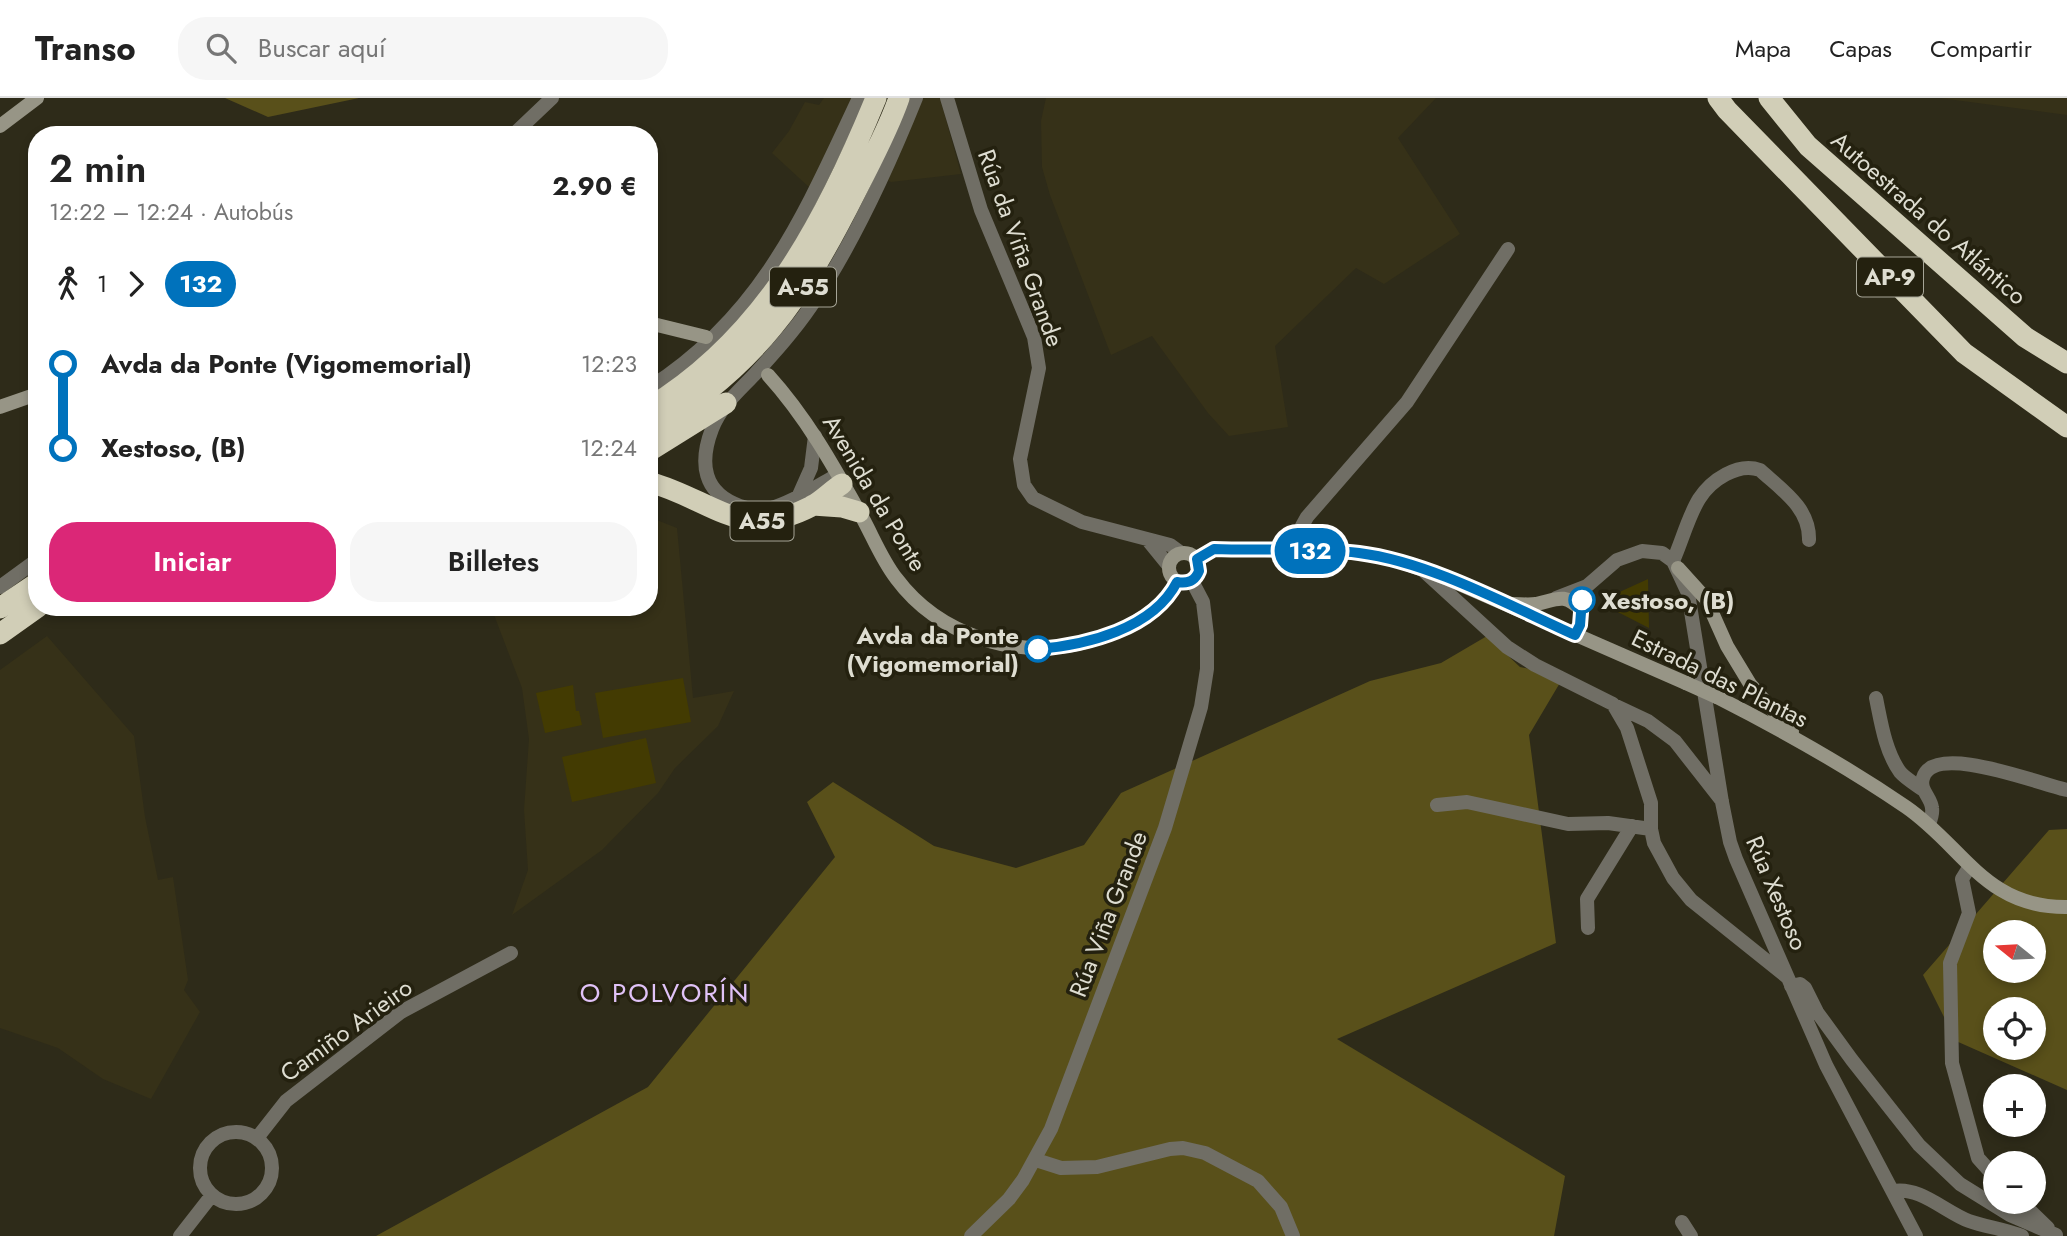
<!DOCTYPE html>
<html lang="es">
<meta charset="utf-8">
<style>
body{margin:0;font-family:Jost,sans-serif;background:#f6f6f6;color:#222;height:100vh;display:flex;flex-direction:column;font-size:26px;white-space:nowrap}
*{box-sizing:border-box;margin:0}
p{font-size:23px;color:#767676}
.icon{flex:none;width:38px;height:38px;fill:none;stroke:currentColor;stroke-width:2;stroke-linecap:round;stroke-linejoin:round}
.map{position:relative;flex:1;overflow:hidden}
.details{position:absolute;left:28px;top:28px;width:630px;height:490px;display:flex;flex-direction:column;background:#fff;border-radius:28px;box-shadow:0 4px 10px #0003}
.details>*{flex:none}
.badge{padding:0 14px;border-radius:23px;font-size:24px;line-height:46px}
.needle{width:46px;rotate:288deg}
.buttons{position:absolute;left:1983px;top:822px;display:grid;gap:14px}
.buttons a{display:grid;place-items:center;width:63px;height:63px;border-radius:50%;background:#fff;box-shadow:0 4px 10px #0003;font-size:35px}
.map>.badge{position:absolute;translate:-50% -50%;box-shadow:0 0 0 4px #fff}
.legs{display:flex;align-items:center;gap:10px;height:77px;padding:0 21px;font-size:23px}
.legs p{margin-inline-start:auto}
.summary{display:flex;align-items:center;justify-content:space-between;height:119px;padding:0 21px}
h1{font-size:38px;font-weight:600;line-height:52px}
.cta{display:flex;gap:14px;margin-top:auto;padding:14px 21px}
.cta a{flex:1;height:80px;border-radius:28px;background:#db2777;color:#fff;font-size:28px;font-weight:600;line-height:80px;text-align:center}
.cta a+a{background:#f6f6f6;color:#222}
ul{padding:0 21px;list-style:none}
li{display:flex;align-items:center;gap:24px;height:84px;font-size:26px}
li i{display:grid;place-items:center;width:10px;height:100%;margin:0 9px;background:currentColor}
li i::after{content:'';width:18px;height:18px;margin:-9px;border:5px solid;border-radius:50%;background:#fff}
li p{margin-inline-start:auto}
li:first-child i{background:linear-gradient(#0000 50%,currentColor 0)}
li:last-child i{background:linear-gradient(currentColor 50%,#0000 0)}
header{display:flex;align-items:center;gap:42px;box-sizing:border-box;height:98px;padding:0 35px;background:#fff;border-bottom:2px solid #e0e0e0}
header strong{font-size:33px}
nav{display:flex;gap:38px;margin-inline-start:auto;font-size:24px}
.search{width:490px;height:63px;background:#f6f6f6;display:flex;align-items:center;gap:18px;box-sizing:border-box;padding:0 24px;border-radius:28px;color:#767676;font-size:26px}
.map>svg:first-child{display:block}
.built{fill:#363118}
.green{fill:#433b02}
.forest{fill:#59501a;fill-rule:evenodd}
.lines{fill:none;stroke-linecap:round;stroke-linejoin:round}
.street{stroke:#706e65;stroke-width:14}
.secondary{stroke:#979586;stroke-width:14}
.highway{stroke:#d1ceb7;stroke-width:21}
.secondary-bridge{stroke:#979586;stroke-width:14}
.line-1-casing{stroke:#fff;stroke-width:16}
.line-1{stroke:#0072bc;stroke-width:10}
.stop-1-dot{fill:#fff;stroke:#0072bc;stroke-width:3.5}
.labels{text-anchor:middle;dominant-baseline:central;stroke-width:7;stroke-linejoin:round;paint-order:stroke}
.shield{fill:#24210f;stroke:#a6a597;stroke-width:2}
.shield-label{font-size:23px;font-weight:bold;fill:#deddd1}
.street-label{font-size:24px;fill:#deddd1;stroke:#24210f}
.stop-label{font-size:24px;font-weight:bold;fill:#deddd1;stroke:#24210f;text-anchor:start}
.neighbourhood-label{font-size:26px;letter-spacing:2px;fill:#e0c2f7;stroke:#24210f}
</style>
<header>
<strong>Transo</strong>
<div class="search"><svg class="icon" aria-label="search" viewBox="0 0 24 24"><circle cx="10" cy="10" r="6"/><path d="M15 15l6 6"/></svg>Buscar aquí</div>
<nav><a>Mapa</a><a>Capas</a><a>Compartir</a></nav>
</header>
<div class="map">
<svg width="2067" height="1138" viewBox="0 0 2067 1138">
<rect width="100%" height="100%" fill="#2e2b19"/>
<path class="built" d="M824,0H855L811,91L772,55L789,33L805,4L819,7Z
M922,0H940L961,76L891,84L885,81Z
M1046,0H1436L1398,40L1460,136L1384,186L1356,170L1275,248L1288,329L1229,338L1208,315L1152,238L1111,257L1050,97L1042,69L1041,23Z
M1940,0H2067V17Z
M649,419L677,430L693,600L734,593L718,628L675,670L658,695L602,752L512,817L528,772L524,712L529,641L522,590L491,509H649Z
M47,538L134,638L145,719L158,782L173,779L188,882L184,892L200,914L151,1001L103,981L58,950L0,930V572Z"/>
<path class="green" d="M1648,481L1649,530L1610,510L1613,497Z
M683,580L691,624L603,640L595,595Z
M573,587L576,613H579L582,627L545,635L536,595Z
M646,640L656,685L572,704L562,659Z"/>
<path class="forest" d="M225,0H359L268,19Z
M1487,538L1520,569L1564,578L1529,637L1556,845L1337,941L1565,1078L1554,1138H376L648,989L835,759L807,704L833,684L934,748L1016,770L1084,747L1121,695L1370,583L1441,565Z
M2067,731V992L1956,943L1923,877L2049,732ZM1995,835H2034V873H1995ZM1995,912H2034V950H1995Z"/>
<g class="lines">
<path class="street" d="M947,0L981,112L1034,239L1039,270L1020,361L1024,387L1033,400L1082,424L1170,447L1181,455
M513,37L552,0
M649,290C763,217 804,117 859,0
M837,377C819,387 792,405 771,410C761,412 750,412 740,408C703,395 699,365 712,331C721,308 738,294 754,277C774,255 794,233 811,208C852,148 889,67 916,0
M799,397L811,370L815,338
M1147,441L1169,468
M1301,453L1302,428L1307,419L1407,304L1508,151
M1673,463C1682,443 1688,419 1699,401C1711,382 1738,364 1760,372C1782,392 1810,410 1809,442
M1424,473L1507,549L1535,567L1613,606L1627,630L1651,705V731L1654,745L1673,780L1691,802L1787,879
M0,489L37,462
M1556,500L1587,488L1617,462L1642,453L1662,455L1673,463L1688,495L1722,704L1730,744L1736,761L1826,967L1916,1138
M1876,600C1881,624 1885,653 1900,674C1905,680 1915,686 1922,691
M1614,607L1648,623L1675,643L1722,703
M1437,707L1467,704L1568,726L1608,725L1651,731
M1929,726C1931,721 1933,716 1932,710C1931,699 1919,692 1923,680C1933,643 2042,687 2067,692
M1970,768L1962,781L1969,815L1950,865L1952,965L1978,1060L1995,1079
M1588,830L1587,801L1632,728
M1791,888L1800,886L1805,890L1817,914L1852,962L1919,1047L1960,1086L2010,1117L2056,1137
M200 1070a36 36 0 1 1 72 0a36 36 0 1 1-72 0Z
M257,1040L286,1003L401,914L511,855
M1036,1062L1061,1070L1097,1069L1170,1051L1183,1050L1205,1055L1258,1083L1281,1109L1293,1138
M1893,1093C1920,1088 1945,1114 1969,1123C1986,1129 2005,1131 2022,1138
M2021,1104L2048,1130
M1682,1124L1691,1138
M180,1138L212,1097
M971,1138L1009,1101L1023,1082L1051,1031L1165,730L1201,609L1207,571V537L1203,504L1192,483"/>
<path class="secondary" d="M0,28L37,0
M649,225L706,239
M768,277C807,320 834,369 862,419C873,439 882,462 896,480C939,538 1017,562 1086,544C1119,535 1161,516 1177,483
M0,309L37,296
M1169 470a15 15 0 1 1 30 0a15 15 0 1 1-30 0Z
M1197,461L1214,451H1235L1359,455L1395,462L1448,481L1686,585
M1678,470L1706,501L1727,548L1750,586L1792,634
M1512,506C1520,506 1528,507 1536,506C1556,502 1564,494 1580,511V527L1575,537
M1717,599C1782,632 1846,668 1906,709C1964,749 1985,810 2067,809"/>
<path class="highway" d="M1718,0L1727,12L1964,255L2067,329
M1769,0L1808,48L2025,239L2067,265
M649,310C766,239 826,122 876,0
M649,333C755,270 802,201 856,93C871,63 888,32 899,0
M649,353L726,305
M649,384C714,402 741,445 812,408C823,402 832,392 842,386
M813,407L842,409L859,414
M0,510L37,485
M0,536L38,509"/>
<path class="secondary-bridge" d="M1686,585L1717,599"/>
</g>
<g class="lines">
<defs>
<path id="line-1" d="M1038,551C1086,547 1153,531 1177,484C1188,486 1195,483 1199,473L1197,461L1214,451C1262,453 1312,449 1359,455C1430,464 1510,508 1575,537L1580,527L1582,502"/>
</defs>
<use href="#line-1" class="line-1-casing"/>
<use href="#line-1" class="line-1"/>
</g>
<g class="stop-1-dot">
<circle cx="1582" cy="502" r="12"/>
<circle cx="1038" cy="551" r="12"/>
</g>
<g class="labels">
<g class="shield">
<rect x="1857" y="159.5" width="66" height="39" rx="5"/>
<rect x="770" y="169.5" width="66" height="39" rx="5"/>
<rect x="730.5" y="403.5" width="63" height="39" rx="5"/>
</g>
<g class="shield-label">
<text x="1890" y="179">AP-9</text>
<text x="803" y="189">A-55</text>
<text x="762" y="423">A55</text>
</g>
<g class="street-label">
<text transform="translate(1929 120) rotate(41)">Autoestrada do Atlántico</text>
<text transform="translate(1021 150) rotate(70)">Rúa da Viña Grande</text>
<text transform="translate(875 395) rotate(59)">Avenida da Ponte</text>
<text transform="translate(1720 580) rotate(26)">Estrada das Plantas</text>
<text transform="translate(1777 795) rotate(67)">Rúa Xestoso</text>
<text transform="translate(1108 816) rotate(-69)">Rúa Viña Grande</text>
<text transform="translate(346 932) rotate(-36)">Camiño Arieiro</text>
</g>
<g class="stop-label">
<text x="1601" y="502">Xestoso, (B)</text>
<text x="1019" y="537" text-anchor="end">Avda da Ponte<tspan x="1019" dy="28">(Vigomemorial)</tspan></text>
</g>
<g class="neighbourhood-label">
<text x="665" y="895">O POLVORÍN</text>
</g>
</g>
</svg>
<div class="buttons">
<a><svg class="needle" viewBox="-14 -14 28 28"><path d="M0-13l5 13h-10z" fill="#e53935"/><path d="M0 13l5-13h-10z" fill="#767676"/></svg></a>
<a><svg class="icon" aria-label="locate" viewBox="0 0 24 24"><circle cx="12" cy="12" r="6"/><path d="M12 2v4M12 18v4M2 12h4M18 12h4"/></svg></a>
<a>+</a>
<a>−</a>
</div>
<b class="badge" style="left:1310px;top:453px;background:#0072bc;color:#fff">132</b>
<section class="details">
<div class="summary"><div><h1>2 min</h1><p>12:22 – 12:24 · Autobús</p></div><b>2.90 €</b></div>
<div class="legs"><svg class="icon" aria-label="walk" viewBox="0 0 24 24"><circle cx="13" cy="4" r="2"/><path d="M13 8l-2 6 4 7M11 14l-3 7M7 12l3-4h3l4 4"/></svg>1<svg class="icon" aria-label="forward" viewBox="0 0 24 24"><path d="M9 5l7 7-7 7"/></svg><b class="badge" style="background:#0072bc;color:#fff">132</b></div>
<ul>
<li><i style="color:#0072bc"></i><b>Avda da Ponte (Vigomemorial)</b><p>12:23</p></li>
<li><i style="color:#0072bc"></i><b>Xestoso, (B)</b><p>12:24</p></li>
</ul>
<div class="cta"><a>Iniciar</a><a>Billetes</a></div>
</section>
</div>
